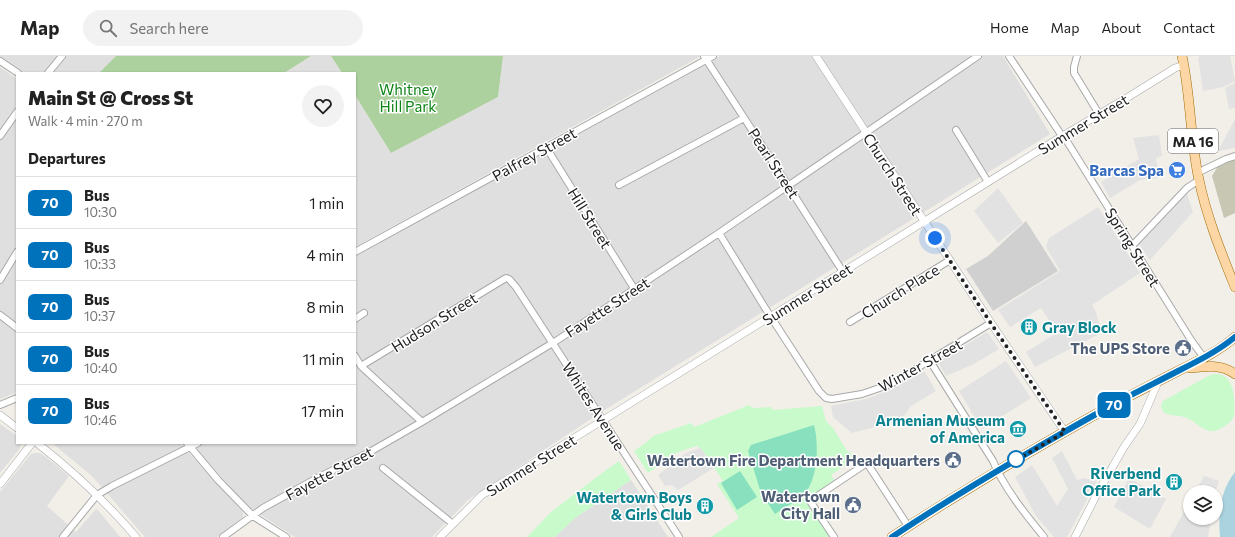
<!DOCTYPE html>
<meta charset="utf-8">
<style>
body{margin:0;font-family:Commissioner,sans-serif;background:#f2f2f2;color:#222;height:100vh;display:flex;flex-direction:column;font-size:15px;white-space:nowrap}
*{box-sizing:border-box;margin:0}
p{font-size:13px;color:#767676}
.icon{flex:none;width:22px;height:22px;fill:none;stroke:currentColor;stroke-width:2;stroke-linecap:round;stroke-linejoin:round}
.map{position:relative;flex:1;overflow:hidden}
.sheet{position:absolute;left:16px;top:16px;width:340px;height:372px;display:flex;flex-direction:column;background:#fff;border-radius:0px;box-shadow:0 1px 3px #0004}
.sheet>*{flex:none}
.badge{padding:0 8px;border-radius:6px;font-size:14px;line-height:26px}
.buttons{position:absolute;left:1183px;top:429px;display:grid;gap:8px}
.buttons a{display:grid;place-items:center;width:40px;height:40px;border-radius:50%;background:#fff;box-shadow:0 1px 3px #0004;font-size:20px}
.you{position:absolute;width:20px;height:20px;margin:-10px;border:3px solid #fff;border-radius:50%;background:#1a73e8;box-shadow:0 0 0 6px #1a73e833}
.map>.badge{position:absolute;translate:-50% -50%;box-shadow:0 0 0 2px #fff}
h2{padding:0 12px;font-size:15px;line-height:36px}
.round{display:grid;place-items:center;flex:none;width:42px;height:42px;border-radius:21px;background:#f2f2f2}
.summary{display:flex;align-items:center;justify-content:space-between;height:68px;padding:0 12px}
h1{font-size:19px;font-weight:800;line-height:30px}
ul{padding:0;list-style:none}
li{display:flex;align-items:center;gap:12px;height:52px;padding:0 12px;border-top:1px solid #e0e0e0}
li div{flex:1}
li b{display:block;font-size:15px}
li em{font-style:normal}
li .badge{min-width:44px;font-weight:700;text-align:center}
header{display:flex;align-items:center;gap:24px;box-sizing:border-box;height:56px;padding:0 20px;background:#fff;border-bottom:1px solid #e0e0e0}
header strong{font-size:19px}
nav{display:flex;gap:22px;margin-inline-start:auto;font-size:14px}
.search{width:280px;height:36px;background:#f2f2f2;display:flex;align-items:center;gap:10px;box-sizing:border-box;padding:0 14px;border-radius:22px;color:#767676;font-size:15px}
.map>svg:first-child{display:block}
.residential{fill:#e0dfdf}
.religious{fill:#d0d0d0}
.construction{fill:#c7c7b4}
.forest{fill:#add19e}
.park{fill:#c8facc}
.pitch{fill:#88e0be}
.parking{fill:#e2e2e2}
.water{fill:#aad3df}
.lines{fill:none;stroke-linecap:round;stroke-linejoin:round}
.minor-casing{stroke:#a9a9a9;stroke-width:8}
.tertiary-casing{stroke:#a9a9a9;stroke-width:8}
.primary-casing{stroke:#a06b00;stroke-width:10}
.minor{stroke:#fff;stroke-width:6}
.tertiary{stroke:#fff;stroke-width:7}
.primary{stroke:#fcd6a4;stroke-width:9}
.line-casing{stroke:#fff;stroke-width:9}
.line{stroke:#0072bc;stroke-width:6}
.walk{stroke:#222;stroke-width:4;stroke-dasharray:0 7.2}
.stop-dot{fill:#fff;stroke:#0072bc;stroke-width:2}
.labels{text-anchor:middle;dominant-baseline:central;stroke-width:3;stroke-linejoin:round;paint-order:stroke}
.shield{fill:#fff;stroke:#646464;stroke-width:1}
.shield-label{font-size:14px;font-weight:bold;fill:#222}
.park-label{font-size:15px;fill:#0c8416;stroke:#fff}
.street-label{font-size:15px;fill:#222;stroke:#fff}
.shop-label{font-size:15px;font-weight:bold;fill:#366cbe;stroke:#fff;text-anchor:end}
.culture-label{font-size:15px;font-weight:bold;fill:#0d838f;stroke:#fff;text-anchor:end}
.service-label{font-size:15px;font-weight:bold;fill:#4e5e75;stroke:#fff;text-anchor:end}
</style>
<header>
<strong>Map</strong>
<div class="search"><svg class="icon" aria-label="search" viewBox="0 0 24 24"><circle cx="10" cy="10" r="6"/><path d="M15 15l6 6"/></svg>Search here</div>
<nav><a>Home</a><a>Map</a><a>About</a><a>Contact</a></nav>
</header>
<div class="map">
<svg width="1235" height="481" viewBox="0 0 1235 481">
<rect width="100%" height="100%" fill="#f2efe9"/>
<path class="residential" d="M0,0H116L99,17H17V21L0,7Z
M311,0H331L342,17H284Z
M503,0H701L355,191V39L391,97L498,41Z
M720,0H1003L1050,78L603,355L468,444L432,481H295L247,450L191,387H355V200Z
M0,11L17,23V336L0,343Z
M0,368L17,380V387H20V392L0,417Z
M52,387H180L243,456V461L217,481H145L92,420Z
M35,397H40L46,401L69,420L47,450L76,476L95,454L97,453L120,481H0V436L31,398Z
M631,424L668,481H555L575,462Z"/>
<path class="religious" d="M1026,165L1058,215L993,255L966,213L988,200Z"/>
<path class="construction" d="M1235,103V157L1224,162L1212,120L1218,110Z"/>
<path class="forest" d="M116,0H311L284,17H99Z
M331,0H503L498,41L391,97L355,39V17H342Z"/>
<path class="park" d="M1215,318C1235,317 1235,344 1234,360C1232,365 1228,368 1223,371C1206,383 1200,366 1184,361C1175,358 1163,362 1161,350L1163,345L1210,319Z
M749,349L753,352L771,351L773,354L822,350L826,365L833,372L847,395L851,397L854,403L831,419L834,424L806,444L830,481H711L739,462L717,428L723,425L703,395L697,390L678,396L648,417L634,395L648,385L653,380L691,367L694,371Z
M619,405L631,424L575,462L555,481H527L551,456L602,417Z"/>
<path class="pitch" d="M814,369C819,388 818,420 806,436C801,443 782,453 775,458L761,437L748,395L751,389Z
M740,415L757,441L737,454L721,427Z"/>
<path class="parking" d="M1203,0H1230L1235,25L1223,31L1203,35L1198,1Z
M1235,27V52L1229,53L1225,32Z
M1235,63V92L1218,95Z
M1159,79L1162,100L1156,102L1159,122L1140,124L1110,142L1101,126L1139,103L1133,82Z
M998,132L1023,167L998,187L974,155Z
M1187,138L1193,156L1150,204L1139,188Z
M1098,151L1140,217L1092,249L1096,256L1101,277L1035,311L1026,296L1057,277L1041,252L1010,271L998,254L1060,215L1046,191L1049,182Z
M987,276L999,293L974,308L946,320L938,306Z
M1006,305L1031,342L982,373L959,335Z
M923,316H925L936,335L911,350L904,360L899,365L852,377L833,361L831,350L866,343L888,335Z
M700,392L703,395L714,412L678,434L672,429L665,430L658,419L686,397Z
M1062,395L1077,424L1084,422L1097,425L1068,479L1066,481H1054L1036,460L1015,421L1032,409L1057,450L1068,433L1052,402Z
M1204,420L1219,425L1215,436H1195Z
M1129,422L1166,443L1150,473L1114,451Z
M1190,445V462H1211L1208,481H1170Z"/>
<path class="water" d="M1235,416V481H1220C1218,458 1220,435 1235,416Z"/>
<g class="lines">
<defs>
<path id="minor" d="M704,0L785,125L843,216
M1009,0L1062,80
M1077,0L1074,11V17L1099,58
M0,5L18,17
M48,17L62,0
M956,74L988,126
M1063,79L1191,284L1204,302
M0,80L17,56
M546,91L635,234
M1197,117L1226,103L1235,100
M619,129L744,62
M719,177L767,255L819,335L826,342L832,343L862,338L891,328L991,267
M1132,190L1187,132L1199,124
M355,196L713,0
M0,224L17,196
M0,259L17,272
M355,263L364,257
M850,266L950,204
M355,300L361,310L422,366
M930,305L993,405C1004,432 1026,459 1044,481
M361,310L506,222L509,223L516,231L679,481
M0,349L17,342
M187,387L218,424L253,460L286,481
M383,412L453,468
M63,481L97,439L112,430L198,387
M223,481L263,452L321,420L368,397L427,363L556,285L719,177L978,0
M834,481L810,445L867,407L908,470"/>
<path id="tertiary" d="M816,0L991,267L1065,376
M0,359L17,372
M37,387C73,415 106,446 136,481
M0,428L32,387
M440,481L482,439L1056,84L1125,43L1175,12L1184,9
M1075,481L1097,438L1124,391L1140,368L1158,326"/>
<path id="primary" d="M1182,0C1191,41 1190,83 1199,124C1207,162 1221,196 1235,231
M1190,312C1205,310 1222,308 1235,318
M892,481C965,433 1040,389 1116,347C1137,336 1157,326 1178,315C1198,305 1218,296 1235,281"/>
</defs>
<use href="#minor" class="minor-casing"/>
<use href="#tertiary" class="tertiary-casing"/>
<use href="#primary" class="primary-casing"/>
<use href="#minor" class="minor"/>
<use href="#tertiary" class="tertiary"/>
<use href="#primary" class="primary"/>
</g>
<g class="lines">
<defs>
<path id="line" d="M892,481C964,433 1040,389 1116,347C1136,336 1157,326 1178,315C1198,305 1218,295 1235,281"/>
</defs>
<use href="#line" class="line-casing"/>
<use href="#line" class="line"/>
<path class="walk" d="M935,182L992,269L1065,376L1013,406L1016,403"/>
</g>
<defs>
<symbol id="supermarket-disc" viewBox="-11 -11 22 22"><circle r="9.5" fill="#3f7fe0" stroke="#fff"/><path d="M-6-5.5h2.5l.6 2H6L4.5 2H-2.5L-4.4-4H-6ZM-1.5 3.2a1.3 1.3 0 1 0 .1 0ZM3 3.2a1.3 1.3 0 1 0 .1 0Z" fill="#fff"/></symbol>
<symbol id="building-disc" viewBox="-11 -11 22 22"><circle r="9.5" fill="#0f9aa8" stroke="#fff"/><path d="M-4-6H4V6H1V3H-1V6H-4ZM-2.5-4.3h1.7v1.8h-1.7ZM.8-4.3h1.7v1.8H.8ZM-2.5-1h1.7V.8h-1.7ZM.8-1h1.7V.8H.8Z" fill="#fff"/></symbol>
<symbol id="civic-disc" viewBox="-11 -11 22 22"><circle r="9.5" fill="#5c6f8a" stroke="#fff"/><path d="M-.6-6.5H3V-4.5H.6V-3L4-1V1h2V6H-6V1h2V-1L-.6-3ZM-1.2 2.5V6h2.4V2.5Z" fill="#fff"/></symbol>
<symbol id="museum-disc" viewBox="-11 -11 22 22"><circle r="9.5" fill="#0f9aa8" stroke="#fff"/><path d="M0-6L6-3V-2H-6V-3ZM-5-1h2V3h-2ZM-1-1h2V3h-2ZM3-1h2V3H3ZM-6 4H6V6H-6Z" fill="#fff"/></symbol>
</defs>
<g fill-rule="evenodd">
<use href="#supermarket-disc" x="1167" y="104" width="20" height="20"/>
<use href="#building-disc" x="1019" y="261" width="20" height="20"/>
<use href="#civic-disc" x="1173" y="282" width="20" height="20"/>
<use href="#museum-disc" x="1008" y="363" width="20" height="20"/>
<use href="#civic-disc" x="943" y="394" width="20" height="20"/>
<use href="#building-disc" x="1164" y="416" width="20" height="20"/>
<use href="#civic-disc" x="843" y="439" width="20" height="20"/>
<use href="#building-disc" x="695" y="440" width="20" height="20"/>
</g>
<circle class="stop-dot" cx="1016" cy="403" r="8"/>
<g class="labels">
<rect class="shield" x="1168" y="73" width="50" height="24" rx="3"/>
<g class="shield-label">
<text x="1193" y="85">MA 16</text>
</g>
<g class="park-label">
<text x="408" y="33">Whitney<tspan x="408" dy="17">Hill Park</tspan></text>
</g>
<g class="street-label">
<text transform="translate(1083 68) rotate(-31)">Summer Street</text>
<text transform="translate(534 98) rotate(-29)">Palfrey Street</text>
<text transform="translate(774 107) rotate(57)">Pearl Street</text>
<text transform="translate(893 118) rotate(57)">Church Street</text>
<text transform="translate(590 162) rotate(58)">Hill Street</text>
<text transform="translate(1133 191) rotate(58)">Spring Street</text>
<text transform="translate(900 235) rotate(-32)">Church Place</text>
<text transform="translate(807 238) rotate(-32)">Summer Street</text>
<text transform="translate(607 251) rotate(-33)">Fayette Street</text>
<text transform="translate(434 266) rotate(-32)">Hudson Street</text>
<text transform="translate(920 309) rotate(-29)">Winter Street</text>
<text transform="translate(594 350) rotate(57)">Whites Avenue</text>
<text transform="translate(531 409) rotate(-32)">Summer Street</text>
<text transform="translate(329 417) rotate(-28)">Fayette Street</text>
</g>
<g class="shop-label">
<text x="1164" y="114">Barcas Spa</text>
</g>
<g class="culture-label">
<text x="1042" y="271" text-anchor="start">Gray Block</text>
<text x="1005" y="364">Armenian Museum<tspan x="1005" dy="17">of America</tspan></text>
<text x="1161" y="417">Riverbend<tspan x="1161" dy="17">Office Park</tspan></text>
<text x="692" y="441">Watertown Boys<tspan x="692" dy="17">&amp; Girls Club</tspan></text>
</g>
<g class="service-label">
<text x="1170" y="292">The UPS Store</text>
<text x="940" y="404">Watertown Fire Department Headquarters</text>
<text x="840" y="440">Watertown<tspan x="840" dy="17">City Hall</tspan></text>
</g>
</g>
</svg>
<div class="buttons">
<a><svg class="icon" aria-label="layers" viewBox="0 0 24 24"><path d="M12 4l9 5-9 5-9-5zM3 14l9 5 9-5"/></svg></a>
</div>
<div class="you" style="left:935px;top:182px"></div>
<b class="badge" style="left:1114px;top:349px;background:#0072bc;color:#fff">70</b>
<section class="sheet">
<div class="summary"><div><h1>Main St @ Cross St</h1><p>Walk · 4 min · 270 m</p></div><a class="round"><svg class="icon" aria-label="heart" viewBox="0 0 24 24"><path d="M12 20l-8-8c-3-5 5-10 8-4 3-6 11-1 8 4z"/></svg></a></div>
<h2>Departures</h2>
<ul>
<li><span class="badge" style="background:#0072bc;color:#fff">70</span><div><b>Bus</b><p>10:30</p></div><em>1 min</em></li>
<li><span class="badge" style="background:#0072bc;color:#fff">70</span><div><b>Bus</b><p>10:33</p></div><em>4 min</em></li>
<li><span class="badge" style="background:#0072bc;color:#fff">70</span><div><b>Bus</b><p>10:37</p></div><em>8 min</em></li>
<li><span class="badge" style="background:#0072bc;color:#fff">70</span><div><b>Bus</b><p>10:40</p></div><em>11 min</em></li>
<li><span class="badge" style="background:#0072bc;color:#fff">70</span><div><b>Bus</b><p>10:46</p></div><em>17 min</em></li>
</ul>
</section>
</div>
